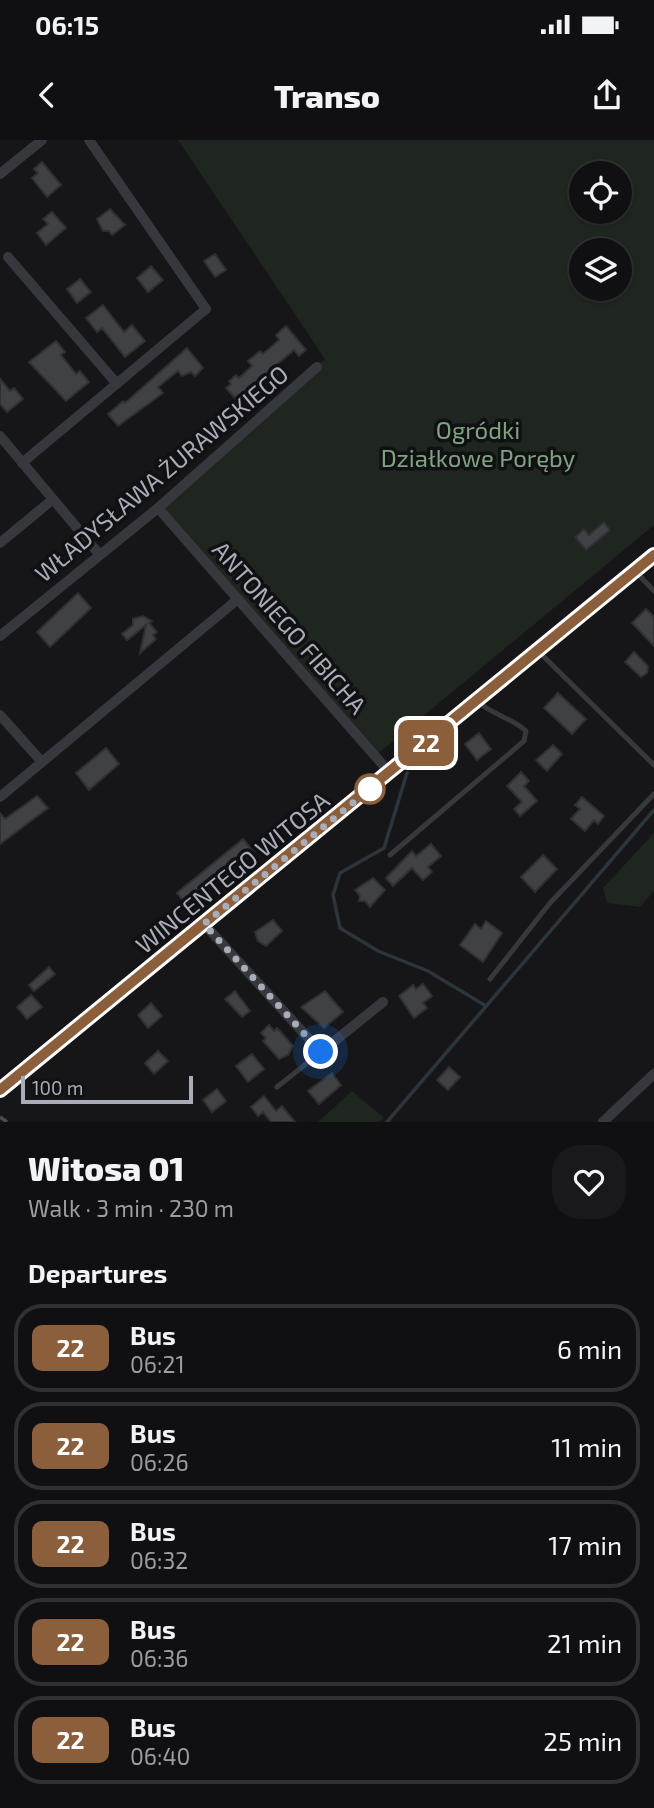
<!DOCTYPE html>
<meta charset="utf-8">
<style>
body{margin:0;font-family:"Exo 2",sans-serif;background:#19191b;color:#f1f3f6;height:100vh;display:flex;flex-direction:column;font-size:26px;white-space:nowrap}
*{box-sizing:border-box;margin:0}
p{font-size:23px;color:#9c9d9f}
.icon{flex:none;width:38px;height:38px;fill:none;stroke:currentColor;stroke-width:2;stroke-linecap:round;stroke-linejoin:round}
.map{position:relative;height:982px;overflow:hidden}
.side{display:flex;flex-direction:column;background:#101012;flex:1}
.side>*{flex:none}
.badge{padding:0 14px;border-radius:10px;font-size:24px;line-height:46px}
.controls{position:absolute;left:569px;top:21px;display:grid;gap:14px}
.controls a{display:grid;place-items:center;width:63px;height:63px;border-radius:50%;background:#101012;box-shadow:0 2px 5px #0004,0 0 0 2px #303032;font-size:35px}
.scale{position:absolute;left:21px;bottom:18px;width:172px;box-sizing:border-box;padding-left:7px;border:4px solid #a8adb8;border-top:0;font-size:19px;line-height:24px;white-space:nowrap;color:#a8adb8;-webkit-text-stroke:5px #111113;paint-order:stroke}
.you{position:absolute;width:35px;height:35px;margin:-18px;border:5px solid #fff;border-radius:50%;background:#1a73e8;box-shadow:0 0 0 10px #1a73e833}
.map>.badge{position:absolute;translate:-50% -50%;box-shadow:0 0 0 4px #fff}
h2{padding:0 28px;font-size:26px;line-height:63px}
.round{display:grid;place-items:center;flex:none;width:74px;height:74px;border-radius:28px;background:#19191b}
.summary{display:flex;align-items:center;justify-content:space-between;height:119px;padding:0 28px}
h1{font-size:33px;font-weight:800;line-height:52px}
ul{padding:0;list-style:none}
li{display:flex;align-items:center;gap:21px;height:88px;margin:0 14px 10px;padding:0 14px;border:4px solid #303032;border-radius:28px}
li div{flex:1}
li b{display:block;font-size:26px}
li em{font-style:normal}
li .badge{min-width:77px;font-weight:700;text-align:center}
.status{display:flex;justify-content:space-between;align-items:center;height:49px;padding:0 35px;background:#101012;direction:ltr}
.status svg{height:19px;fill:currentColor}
header{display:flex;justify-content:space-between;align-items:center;height:91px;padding:0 28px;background:#101012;font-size:32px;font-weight:800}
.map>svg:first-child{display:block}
.green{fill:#1e261f;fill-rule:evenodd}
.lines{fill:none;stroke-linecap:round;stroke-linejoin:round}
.stream{stroke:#2c353c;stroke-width:3.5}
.building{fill:#404145;stroke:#303034;stroke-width:2}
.service{stroke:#37383d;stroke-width:5}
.minor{stroke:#37383d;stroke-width:10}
.tertiary{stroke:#37383d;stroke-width:14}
.rail{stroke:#4a4c52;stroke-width:3.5;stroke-dasharray:9 7;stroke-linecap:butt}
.line-casing{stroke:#fff;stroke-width:16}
.line{stroke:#8b5e3c;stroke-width:10}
.walk{stroke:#a8adb8;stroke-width:7;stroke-dasharray:0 12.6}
.stop-dot{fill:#fff;stroke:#8b5e3c;stroke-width:3.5}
.labels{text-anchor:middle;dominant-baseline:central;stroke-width:7;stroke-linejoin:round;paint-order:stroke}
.park-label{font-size:24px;fill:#7fa381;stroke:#111113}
.street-label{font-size:24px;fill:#a8adb8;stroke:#111113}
</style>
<div class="status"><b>06:15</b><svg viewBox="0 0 49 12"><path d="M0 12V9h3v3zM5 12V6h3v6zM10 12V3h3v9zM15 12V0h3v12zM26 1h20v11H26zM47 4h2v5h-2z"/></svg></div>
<header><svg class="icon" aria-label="back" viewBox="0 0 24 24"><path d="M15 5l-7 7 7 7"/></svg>Transo<svg class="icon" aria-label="share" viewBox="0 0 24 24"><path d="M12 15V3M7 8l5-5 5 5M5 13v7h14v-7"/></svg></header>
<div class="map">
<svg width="654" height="982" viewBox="0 0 654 982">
<rect width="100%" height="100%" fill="#161618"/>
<path class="green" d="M178,0H654V385L375,616L158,368L325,219ZM581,33H620V72H581ZM581,110H620V149H581Z
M654,693V751L640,767L607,763L603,748Z
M352,951L384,978L379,982H318Z"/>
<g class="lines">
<path class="stream" d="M407,633L384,708L340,733L333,755L340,788L378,811L428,831L486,866
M387,982L654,670"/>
</g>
<path class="building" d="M42,22L61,45L47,57L32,38L38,33L34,29Z
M110,69L125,85L112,95L109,91H103L97,79Z
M52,72L66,88L46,105L37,93L48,84L43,79Z
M215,114L226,130L215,137L204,121Z
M151,126L163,140L148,152L137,138Z
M80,139L91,152L77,163L67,149Z
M103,165L124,192L132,185L145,201L125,217L102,188L97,192L86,178Z
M286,186L306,210L299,216L294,210L274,227L279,233L272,239L270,236L240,264L226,248L231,244L229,241L236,235L239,238L252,226L248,221L260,211L263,214L279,200L276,195Z
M56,201L65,212L61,215L76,234L80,231L89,242L66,261L29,222Z
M187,208L203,228L195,236L191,232L182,236L178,231L158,247L163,253L118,286L108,274L123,261L125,263Z
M0,239L10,251L14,248L23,259L7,272L0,264Z
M604,382L610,390L586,410L575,397L584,389L589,395Z
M78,453L91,468L50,507L37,492Z
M646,469L654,477V506L632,483Z
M143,476L152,481L149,483L157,492L153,495L156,499L140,513L146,485L127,500L122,494L133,485V479Z
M634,512L648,526L647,533L641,537L625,522Z
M558,553L586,579L572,594L544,568Z
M479,593L491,609L477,620L465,604Z
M553,605L562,614L547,631L536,620Z
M106,608L119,624L89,650L76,633Z
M521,632L529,641L524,646L537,661L520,676L514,669L522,662L507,646Z
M37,656L48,668L0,704V673L5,679Z
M582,657L604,676L598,684L594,680L585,691L571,679L580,669L575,665Z
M243,699L254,712L187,766L177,753Z
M431,704L441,716L428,727L432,732L423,740L412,728L393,746L386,738L412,711L416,716Z
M543,715L557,729L535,752L521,737Z
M373,738L385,750L370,767L365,761H359L360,756L355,750Z
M273,780L282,791L266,806L258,801L255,792Z
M486,781L502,793L483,822L460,805L475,784L481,789Z
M49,827L55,834L34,851L29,845Z
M423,844L432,856L423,863L427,868L414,878L399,856L413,845L416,849Z
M235,851L250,871L242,877L225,859Z
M325,851L343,872L324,888L301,867Z
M31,855L42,867L27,879L17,867Z
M151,863L162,876L148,888L138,875Z
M269,885L274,891L277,888L293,906L288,915L279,919L263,901L266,898L261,893Z
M158,911L168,921L154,934L145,923Z
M252,914L264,929L248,942L236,926Z
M449,927L460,937L448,950L437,940Z
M332,933L341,945L319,964L308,951Z
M217,949L226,961L212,972L203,960Z
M264,956L276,971L282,966L295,982H271L263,972L258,976L251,967Z"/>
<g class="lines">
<path class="service" d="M635,431L654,451
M538,511L654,625
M390,715L524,601L526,591C513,578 492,575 477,561
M490,839L550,763L654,654
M277,947L321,912"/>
<path class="minor" d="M0,34L42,0
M8,117L117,244
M0,296L99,414
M22,323L206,169L89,0
M158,368L390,633
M0,403L52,360
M0,496L158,368L317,227
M0,575L42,622
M0,657L238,459
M204,784L321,912L383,862
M603,982L654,934"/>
<path class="tertiary" d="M0,950L654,415"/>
<path class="rail" d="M0,977L7,982"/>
</g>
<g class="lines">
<defs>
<path id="line" d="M0,950L654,415"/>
</defs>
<use href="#line" class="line-casing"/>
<use href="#line" class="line"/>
<path class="walk" d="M321,912L204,784L370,649"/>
</g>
<circle class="stop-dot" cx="370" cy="649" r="14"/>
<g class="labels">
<g class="park-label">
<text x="478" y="289">Ogródki<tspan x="478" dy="28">Działkowe Poręby</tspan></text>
</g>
<g class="street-label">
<text transform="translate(161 333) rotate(-40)">WŁADYSŁAWA ŻURAWSKIEGO</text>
<text transform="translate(290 487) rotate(49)">ANTONIEGO FIBICHA</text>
<text transform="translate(232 732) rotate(-39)">WINCENTEGO WITOSA</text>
</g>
</g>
</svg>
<div class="controls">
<a><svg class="icon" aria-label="locate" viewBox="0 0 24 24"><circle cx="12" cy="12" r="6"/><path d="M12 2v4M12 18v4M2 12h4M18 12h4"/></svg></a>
<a><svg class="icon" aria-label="layers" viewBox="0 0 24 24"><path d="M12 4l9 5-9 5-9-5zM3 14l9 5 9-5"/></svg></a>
</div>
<div class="scale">100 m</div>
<div class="you" style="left:321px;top:912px"></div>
<b class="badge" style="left:426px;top:603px;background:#8b5e3c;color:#fff">22</b>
</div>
<section class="side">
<div class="summary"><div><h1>Witosa 01</h1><p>Walk · 3 min · 230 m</p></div><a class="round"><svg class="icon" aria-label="heart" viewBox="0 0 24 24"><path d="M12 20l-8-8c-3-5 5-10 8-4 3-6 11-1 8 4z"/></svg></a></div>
<h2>Departures</h2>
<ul>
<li><span class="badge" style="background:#8b5e3c;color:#fff">22</span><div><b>Bus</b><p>06:21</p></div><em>6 min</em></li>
<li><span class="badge" style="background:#8b5e3c;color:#fff">22</span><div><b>Bus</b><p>06:26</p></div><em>11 min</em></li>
<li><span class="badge" style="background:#8b5e3c;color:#fff">22</span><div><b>Bus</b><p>06:32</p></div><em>17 min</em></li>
<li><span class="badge" style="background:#8b5e3c;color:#fff">22</span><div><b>Bus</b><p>06:36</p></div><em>21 min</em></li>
<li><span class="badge" style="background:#8b5e3c;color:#fff">22</span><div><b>Bus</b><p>06:40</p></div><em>25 min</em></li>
</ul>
</section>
